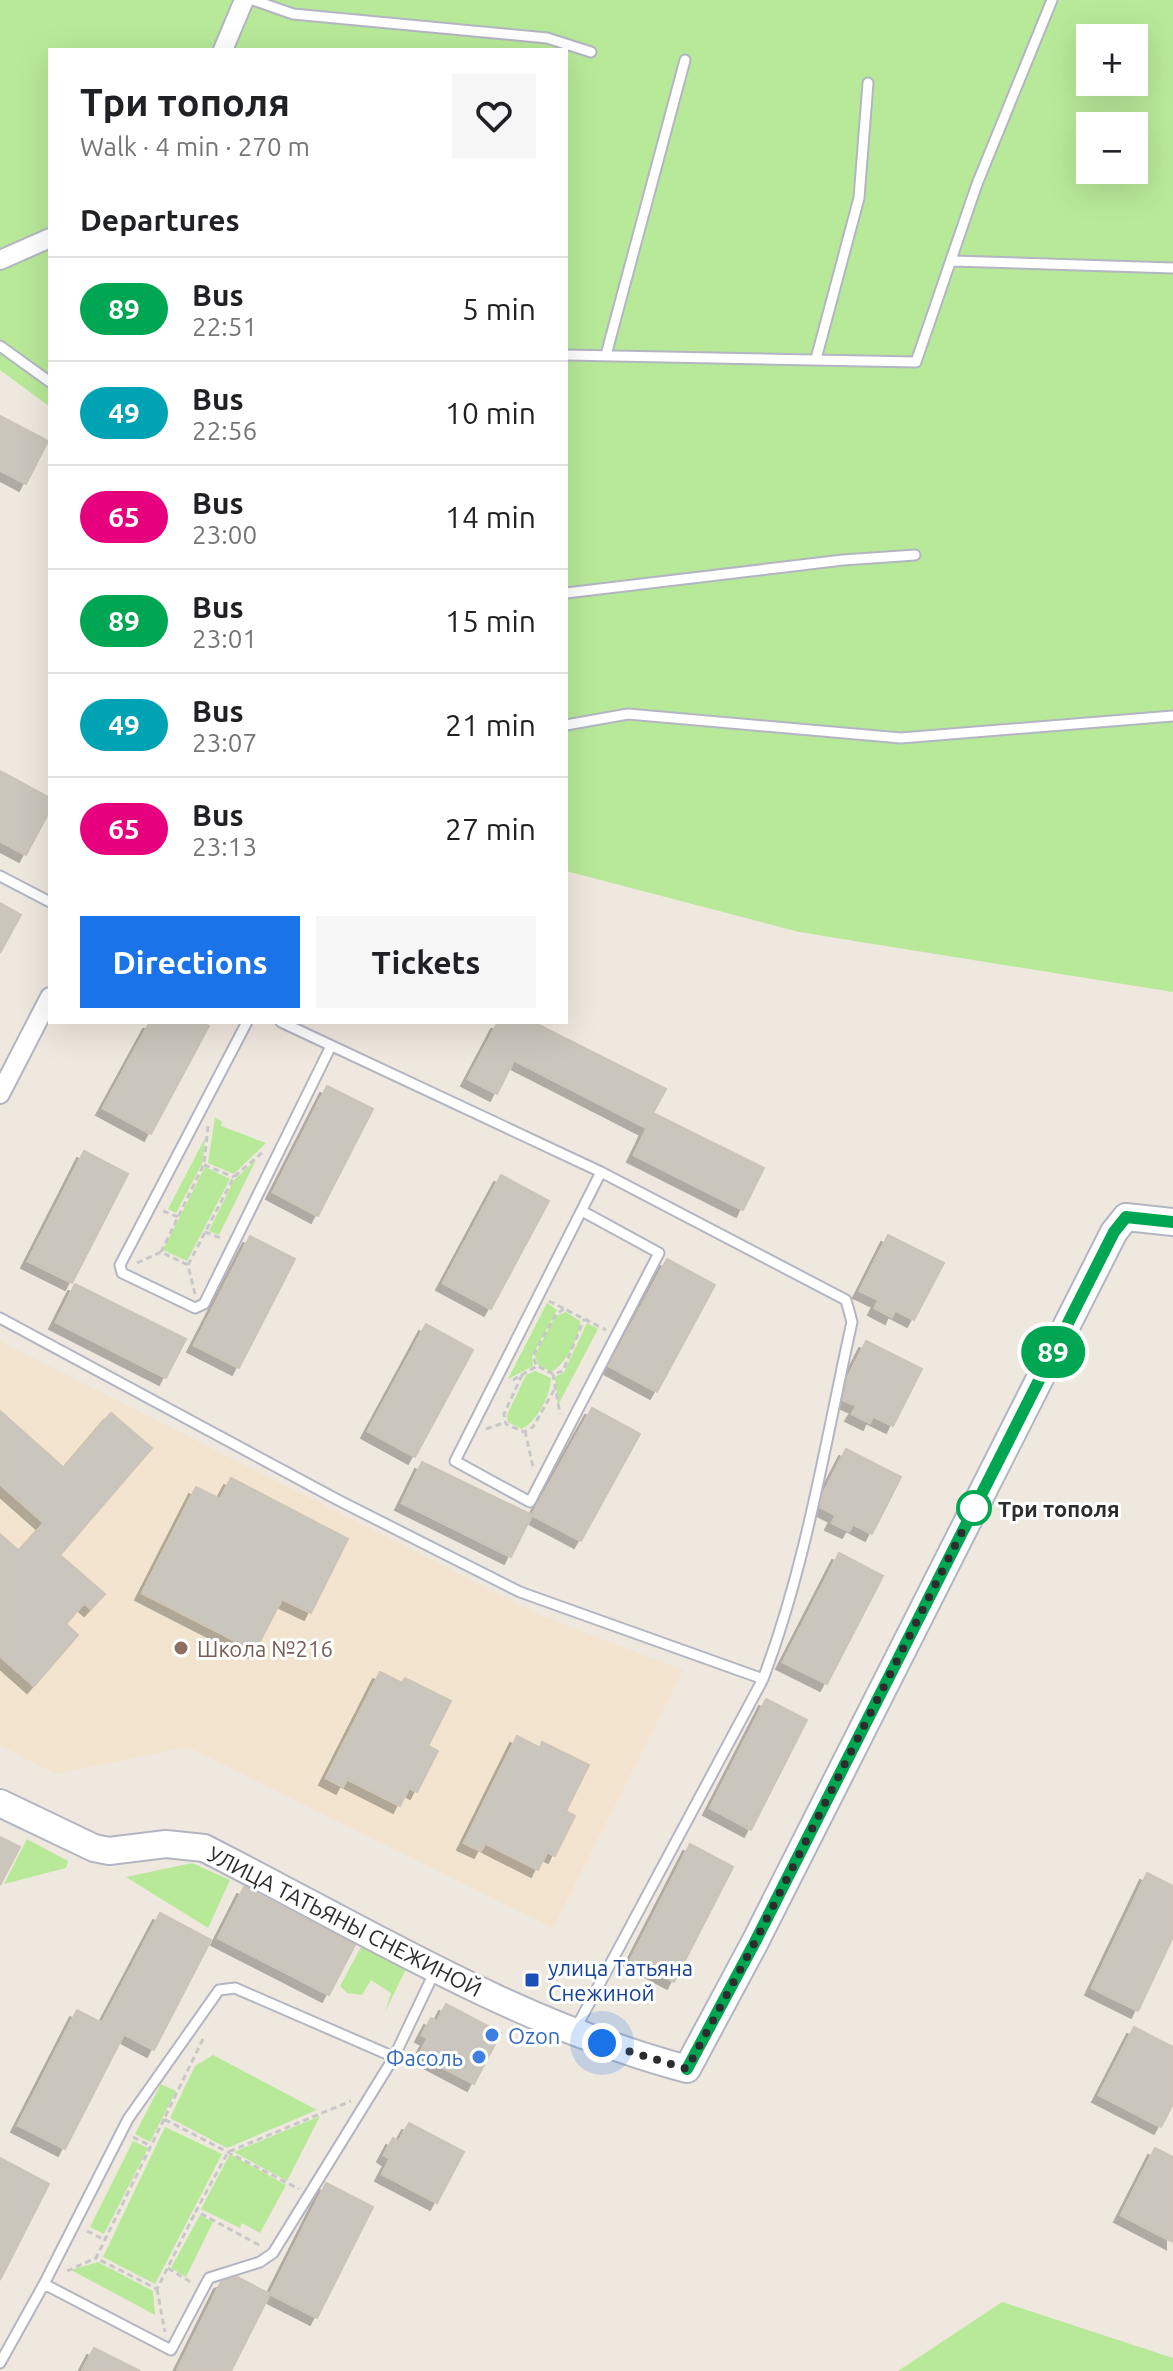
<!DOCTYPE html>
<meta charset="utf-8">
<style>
body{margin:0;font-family:Ubuntu,sans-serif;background:#f6f6f6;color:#202124;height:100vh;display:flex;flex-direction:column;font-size:30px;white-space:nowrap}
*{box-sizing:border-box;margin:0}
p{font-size:26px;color:#757577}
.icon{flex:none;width:44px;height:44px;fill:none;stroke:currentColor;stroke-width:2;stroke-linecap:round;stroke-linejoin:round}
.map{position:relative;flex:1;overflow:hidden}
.side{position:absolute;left:48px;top:48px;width:520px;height:976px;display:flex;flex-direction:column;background:#fff;border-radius:0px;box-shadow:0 8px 32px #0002}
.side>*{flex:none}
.badge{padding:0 16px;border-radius:26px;font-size:28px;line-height:52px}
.buttons{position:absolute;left:1076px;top:24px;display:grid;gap:16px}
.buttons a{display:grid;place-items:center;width:72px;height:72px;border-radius:0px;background:#fff;box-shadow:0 8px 32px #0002;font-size:40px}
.you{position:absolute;width:40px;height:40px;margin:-20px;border:6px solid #fff;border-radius:50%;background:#1a73e8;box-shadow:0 0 0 12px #1a73e833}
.map>.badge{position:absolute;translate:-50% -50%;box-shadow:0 0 0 4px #fff}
h2{padding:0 32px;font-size:30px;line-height:72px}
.round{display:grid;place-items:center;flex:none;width:84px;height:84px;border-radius:0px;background:#f6f6f6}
.headline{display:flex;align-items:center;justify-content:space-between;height:136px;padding:0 32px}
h1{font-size:38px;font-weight:700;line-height:60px}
.action{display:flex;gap:16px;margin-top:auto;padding:16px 32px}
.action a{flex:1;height:92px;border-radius:0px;background:#1a73e8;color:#fff;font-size:32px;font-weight:700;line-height:92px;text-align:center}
.action a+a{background:#f6f6f6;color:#202124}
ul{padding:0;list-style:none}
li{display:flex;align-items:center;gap:24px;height:104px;padding:0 32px;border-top:2px solid #e0e0e0}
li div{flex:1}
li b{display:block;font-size:30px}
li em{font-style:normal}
li .badge{min-width:88px;font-weight:700;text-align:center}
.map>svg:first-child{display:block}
.education{fill:#f2e4ce}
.green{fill:#b8e998;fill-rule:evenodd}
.building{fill:#cbc6bd;stroke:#ccc4b8;stroke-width:2;filter:url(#shadow)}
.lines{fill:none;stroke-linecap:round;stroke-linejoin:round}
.lane-casing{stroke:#b3b6c2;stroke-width:13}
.street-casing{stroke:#b3b6c2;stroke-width:22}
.secondary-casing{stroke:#b3b6c2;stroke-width:30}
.path{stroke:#c8c8c8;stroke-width:3;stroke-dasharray:6 4;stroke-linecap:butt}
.lane{stroke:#fff;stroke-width:9}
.street{stroke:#fff;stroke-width:18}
.secondary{stroke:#fff;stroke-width:26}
.line-casing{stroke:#fff;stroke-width:18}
.line{stroke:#00a651;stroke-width:12}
.walk{stroke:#2d2d2d;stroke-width:8;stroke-dasharray:0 14.4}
.stop-dot{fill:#fff;stroke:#00a651;stroke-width:4}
.education-dot{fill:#8d6e63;stroke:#fff;stroke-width:3}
.transit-dot{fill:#1a4fb4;stroke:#fff;stroke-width:3}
.shop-dot{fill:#3f7fe0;stroke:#fff;stroke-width:3}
.labels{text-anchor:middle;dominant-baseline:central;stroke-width:6;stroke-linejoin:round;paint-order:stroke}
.stop-label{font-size:22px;font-weight:bold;fill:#2d2d2d;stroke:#fff;text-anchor:start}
.education-label{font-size:22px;fill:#785e54;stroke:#fff;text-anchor:start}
.street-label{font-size:22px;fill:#2d2d2d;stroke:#fff}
.transit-label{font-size:22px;fill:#164399;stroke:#fff;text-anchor:start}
.shop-label{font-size:22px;fill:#366cbe;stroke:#fff;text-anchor:start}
</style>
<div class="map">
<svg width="1173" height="2371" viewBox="0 0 1173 2371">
<defs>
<filter id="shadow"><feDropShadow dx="-7" dy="7" stdDeviation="0" flood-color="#0004"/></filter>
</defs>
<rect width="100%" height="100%" fill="#efe8df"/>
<path class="education" d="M0,1341L542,1616L683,1670L553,1928L188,1747L56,1774L0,1745Z"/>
<path class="green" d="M0,0H1173V992L799,932L566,871V50H50V407L0,370ZM1090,38H1134V82H1090ZM1090,126H1134V170H1090Z
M215,1117L222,1122L221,1126L266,1143L234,1174L208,1163Z
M205,1138L203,1162L176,1213L168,1209Z
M256,1160L219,1235L209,1231L234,1180Z
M205,1167L230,1179L187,1261L163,1250Z
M547,1303L557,1310L532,1356L533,1366L508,1379Z
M566,1312L580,1321C580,1337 565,1365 551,1372L538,1365L535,1355L555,1316Z
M587,1323L598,1329L558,1405L555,1377L564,1372Z
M535,1371L551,1378C551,1395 537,1421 522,1429L508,1422L507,1415L526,1375Z
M27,1839L68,1861L66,1868L4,1884Z
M192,1863L230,1880L208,1928L126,1877Z
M357,1937L406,1969L385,2012L391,1993L371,1980L362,1995L347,1993L340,1986L361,1947L354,1943Z
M213,2055L317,2110L227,2148L170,2118L195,2066Z
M161,2084L176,2091L150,2142L135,2134Z
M320,2116L287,2181L234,2152Z
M165,2127L222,2154L155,2284L103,2257Z
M133,2141L148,2148L104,2234L90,2227Z
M230,2154L286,2185L260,2233L242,2223L240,2228L201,2209Z
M200,2215L213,2222L186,2277L171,2268Z
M98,2262L153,2291L155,2315L71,2270Z
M1002,2302L1173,2358V2371H898Z"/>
<path class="building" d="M0,416L48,441L26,484L0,470Z
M0,771L50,798V810L26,855L0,841Z
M0,903L21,915L0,953Z
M150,1022H201L209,1026L151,1134L103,1108Z
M498,1022H533L666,1089L653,1113L764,1168L743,1210L634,1155L647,1128L514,1060L497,1094L468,1079Z
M327,1086L373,1109L318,1216L273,1192Z
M84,1151L128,1174L72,1283L28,1261Z
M501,1175L549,1201L491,1309L443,1283Z
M888,1235L944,1263L914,1320L895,1310L892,1317L875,1308L879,1300L860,1291Z
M250,1236L295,1259L239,1368L194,1345Z
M667,1259L715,1285L657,1392L609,1366Z
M75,1284L186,1339L166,1378L56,1322Z
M426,1324L473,1350L415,1457L368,1431Z
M866,1341L922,1369L893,1426L873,1416L870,1423L852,1414L857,1406L843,1400L848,1377Z
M592,1408L640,1434L581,1541L532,1515Z
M0,1411L64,1468L111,1413L152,1448L60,1555L105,1594L91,1609L84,1603L66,1624L78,1635L34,1686L0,1656V1534L19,1551L44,1523L0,1484Z
M846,1449L901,1477L872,1534L853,1524L849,1531L832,1523L836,1515L820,1507L824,1492Z
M422,1462L532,1515L511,1557L402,1503Z
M231,1478L348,1539L311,1613L282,1599L255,1651L142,1593L196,1487L220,1499Z
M839,1553L883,1576L827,1684L783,1662Z
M380,1672L402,1683L405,1678L451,1701L428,1746L438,1751L417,1792L409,1788L400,1806L347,1779L343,1787L326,1778Z
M766,1699L807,1720L751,1830L710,1808Z
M517,1736L540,1748L542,1742L589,1765L566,1811L575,1816L555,1856L547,1852L538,1870L485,1843L481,1851L464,1843Z
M0,1837L20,1847L0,1885Z
M690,1844L733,1867L674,1982L631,1959Z
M1147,1873L1173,1886V1937L1138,2011L1092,1988Z
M244,1887L355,1945L329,1995L218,1938Z
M160,1913L211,1940L154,2050L124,2034L65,2149L18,2125L77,2010L102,2023Z
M446,2004L501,2033L474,2084L419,2055L428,2038L422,2035L431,2018L437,2021Z
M1134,2027L1173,2047V2104L1161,2127L1099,2095Z
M409,2123L464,2152L437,2203L382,2174L390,2159L384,2155L393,2138L399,2141Z
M1155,2148L1173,2157V2242L1121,2215Z
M0,2158L49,2184L0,2280Z
M326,2183L373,2207L317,2318L270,2294Z
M237,2277L270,2294L231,2371H177L221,2282Z
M94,2348L140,2371H82Z"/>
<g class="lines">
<defs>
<path id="lane" d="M253,0L293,14L547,38L591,52
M952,261L1173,268
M0,346L50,382
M566,355L916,362L977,184L1052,0
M606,355L685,60
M816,359L859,198L868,83
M566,593L843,560L915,555
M566,725L628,714L901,738L1173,716
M0,876L50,902
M247,1022L120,1265L122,1273L195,1308L204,1304L331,1046
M281,1022L601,1172L846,1300L852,1322C825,1443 807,1562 763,1679L576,2028
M582,1211L659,1253L530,1502L455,1461L601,1172
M0,1318L338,1500L520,1592L763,1679
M44,2284L128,2119L219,1990L235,1988L394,2057
M0,2363L44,2284L171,2350L209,2278L260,2262L273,2253L394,2057L435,1971"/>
<path id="street" d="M223,50L244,0
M0,260L50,238
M0,1094L50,997"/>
<path id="secondary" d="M0,1803L94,1848L109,1851L166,1844L204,1848C362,1928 514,2023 687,2069L755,1942L1114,1232L1126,1217L1173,1222"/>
</defs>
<use href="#lane" class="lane-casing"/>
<use href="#street" class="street-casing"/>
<use href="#secondary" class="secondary-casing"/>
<path class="path" d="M204,1165L234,1177
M163,1211L178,1217
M205,1232L220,1238
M161,1252L204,1164L208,1126
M137,1263L161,1252L188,1265
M195,1294L188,1265L234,1177L263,1152
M549,1301L606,1330
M564,1309L556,1314L533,1356L536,1365L553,1374L563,1371L584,1319
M553,1374L560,1414
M522,1375L504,1414L506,1424L524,1432L533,1427L554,1390
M513,1380L537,1366
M486,1429L506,1422
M525,1431L533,1467
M203,2039L164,2119L299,2189
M164,2119L96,2258L157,2289L196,2211
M133,2137L151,2146
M87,2231L105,2240
M259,2245L196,2211L228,2152L351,2101
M168,2268L192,2283
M67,2271L96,2258
M157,2289L165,2332"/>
<use href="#lane" class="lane"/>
<use href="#street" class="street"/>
<use href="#secondary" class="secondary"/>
</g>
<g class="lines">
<defs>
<path id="line" d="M687,2069L755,1942L1114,1232L1126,1217L1173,1222"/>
</defs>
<use href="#line" class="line-casing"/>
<use href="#line" class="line"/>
<path class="walk" d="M602,2043L687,2069L755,1942L974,1508"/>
</g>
<circle class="stop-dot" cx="974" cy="1508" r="16"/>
<circle class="education-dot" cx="181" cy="1648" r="8"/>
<rect class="transit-dot" x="524" y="1972" width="16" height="16" rx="4"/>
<g class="shop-dot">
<circle cx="492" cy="2035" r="8"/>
<circle cx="479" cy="2057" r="8"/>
</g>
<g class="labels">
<g class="stop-label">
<text x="998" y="1508">Три тополя</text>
</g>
<g class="education-label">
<text x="197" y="1648">Школа №216</text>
</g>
<g class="street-label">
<text transform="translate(345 1921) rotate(27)">УЛИЦА ТАТЬЯНЫ СНЕЖИНОЙ</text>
</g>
<g class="transit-label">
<text x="548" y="1967">улица Татьяна<tspan x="548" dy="25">Снежиной</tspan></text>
</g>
<g class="shop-label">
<text x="508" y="2035">Ozon</text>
<text x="463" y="2057" text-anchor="end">Фасоль</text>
</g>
</g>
</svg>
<div class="buttons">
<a>+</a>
<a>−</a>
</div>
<div class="you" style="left:602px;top:2043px"></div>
<b class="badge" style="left:1053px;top:1352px;background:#00a651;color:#fff">89</b>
<section class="side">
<div class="headline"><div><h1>Три тополя</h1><p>Walk · 4 min · 270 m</p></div><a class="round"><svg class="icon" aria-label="heart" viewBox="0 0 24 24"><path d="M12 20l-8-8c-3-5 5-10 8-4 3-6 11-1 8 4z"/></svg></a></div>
<h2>Departures</h2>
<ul>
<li><span class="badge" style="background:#00a651;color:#fff">89</span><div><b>Bus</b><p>22:51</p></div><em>5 min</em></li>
<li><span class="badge" style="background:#00a3b4;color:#fff">49</span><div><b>Bus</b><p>22:56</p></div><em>10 min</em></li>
<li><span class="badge" style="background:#e6007e;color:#fff">65</span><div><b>Bus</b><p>23:00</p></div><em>14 min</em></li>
<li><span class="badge" style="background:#00a651;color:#fff">89</span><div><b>Bus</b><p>23:01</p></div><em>15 min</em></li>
<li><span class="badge" style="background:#00a3b4;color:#fff">49</span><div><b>Bus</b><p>23:07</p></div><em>21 min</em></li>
<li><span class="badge" style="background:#e6007e;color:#fff">65</span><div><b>Bus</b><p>23:13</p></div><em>27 min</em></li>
</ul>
<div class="action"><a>Directions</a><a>Tickets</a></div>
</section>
</div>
